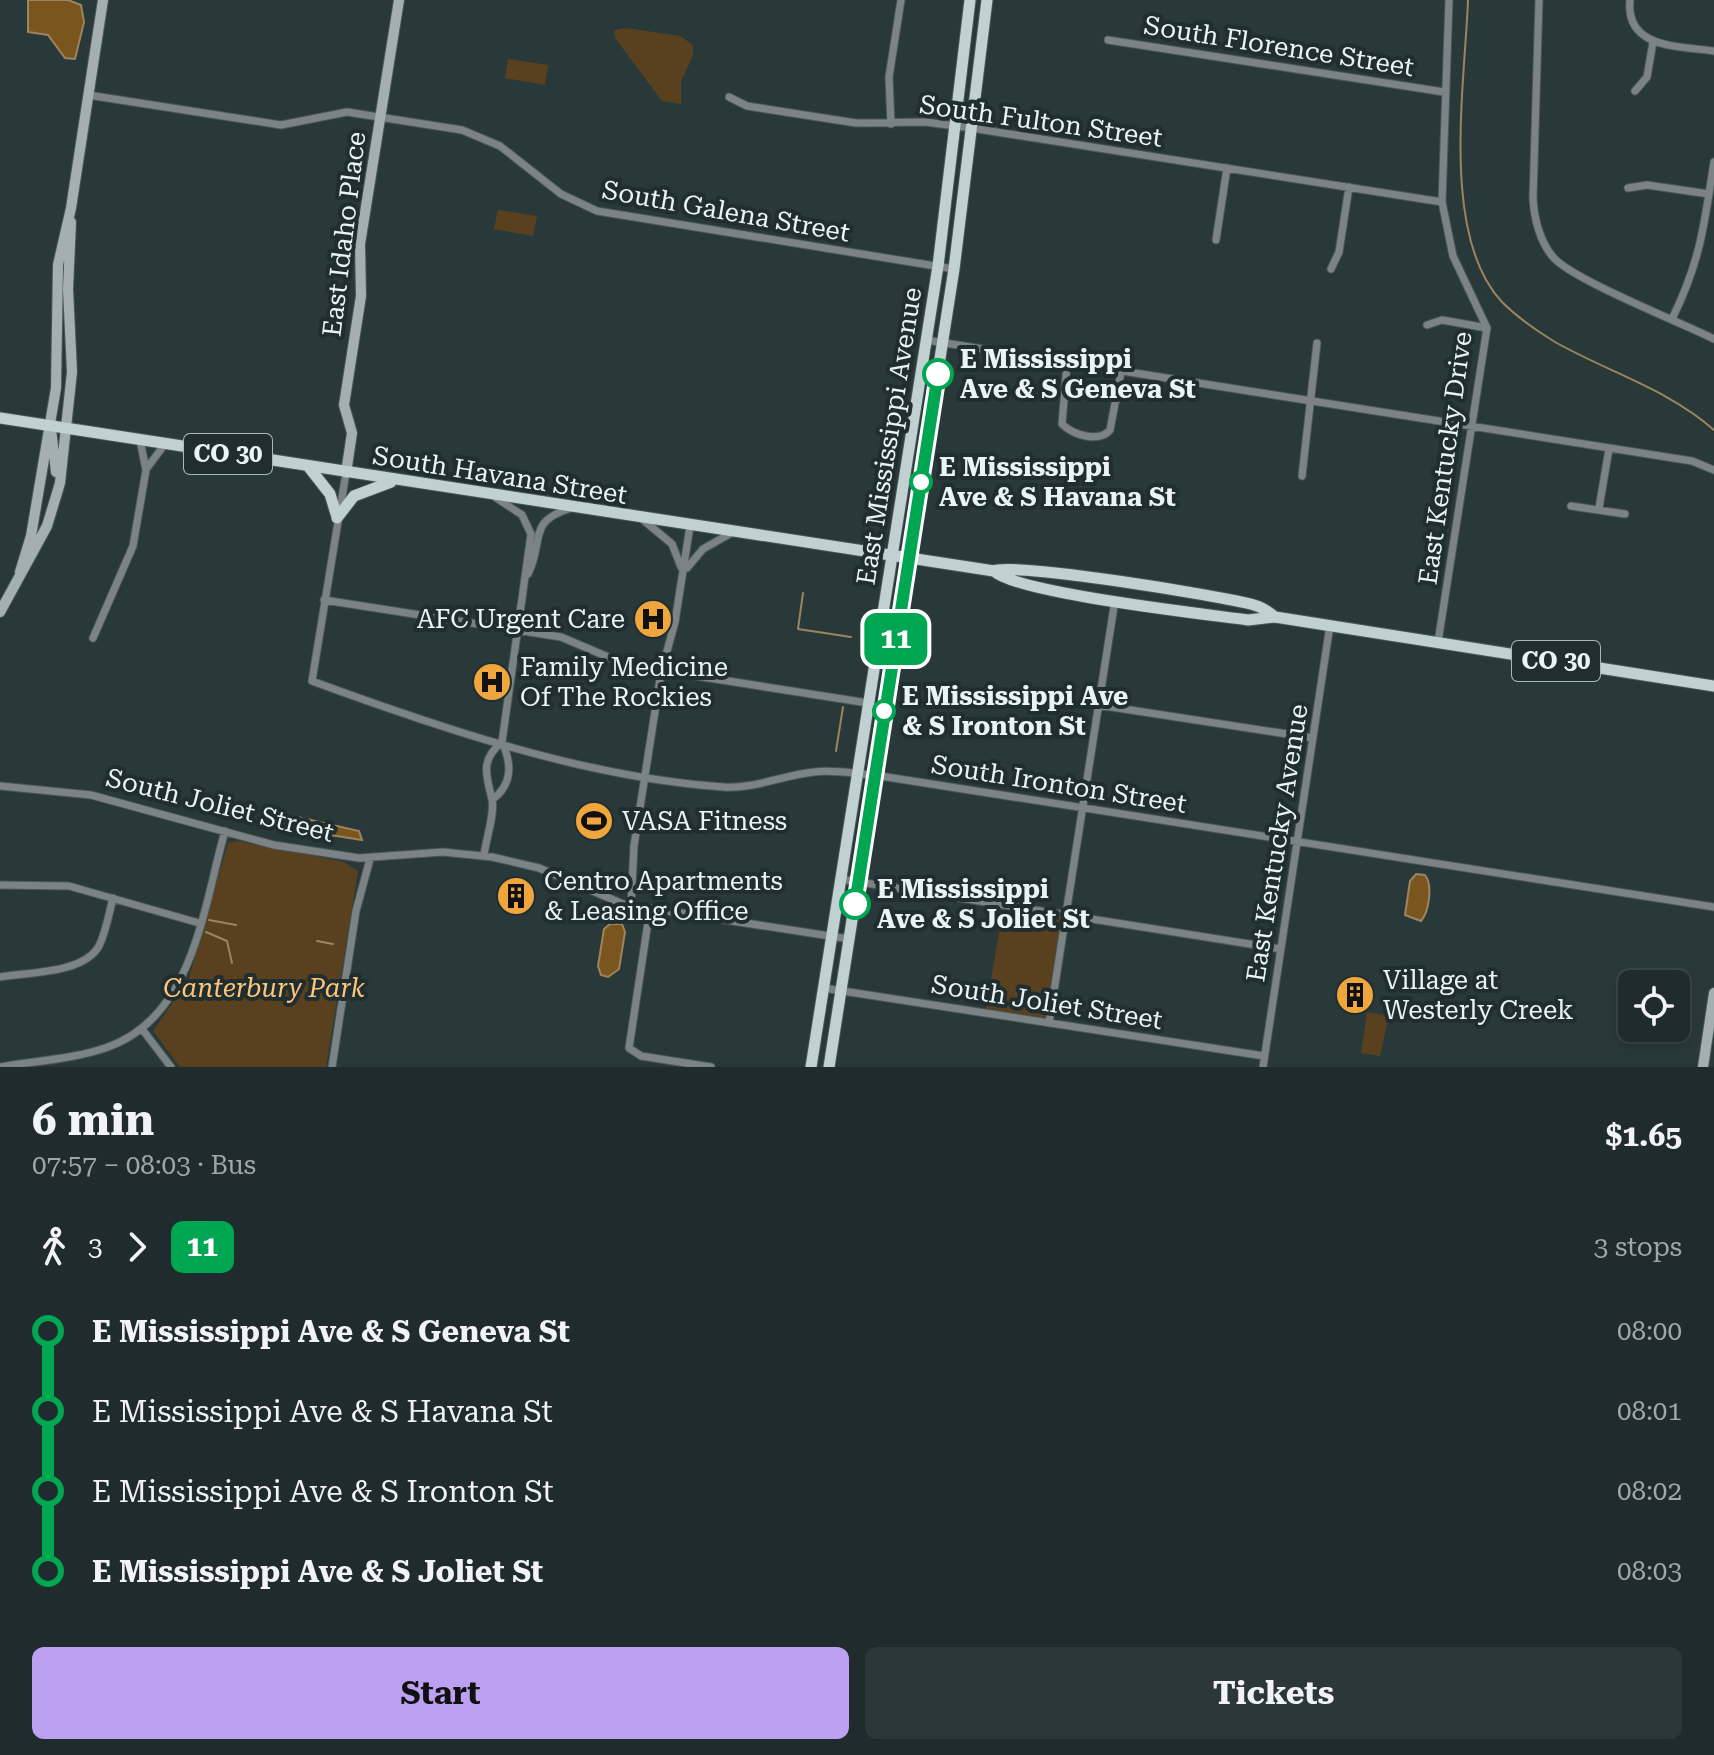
<!DOCTYPE html>
<meta charset="utf-8">
<style>
body{margin:0;font-family:"Roboto Serif",serif;background:#2c3738;color:#f1f3f6;height:100vh;display:flex;flex-direction:column;font-size:30px;white-space:nowrap}
*{box-sizing:border-box;margin:0}
p{font-size:26px;color:#a1a7a9}
.icon{flex:none;width:44px;height:44px;fill:none;stroke:currentColor;stroke-width:2;stroke-linecap:round;stroke-linejoin:round}
.map{position:relative;height:1067px;overflow:hidden}
.panel{display:flex;flex-direction:column;background:#1f2b2c;flex:1}
.panel>*{flex:none}
.badge{padding:0 16px;border-radius:12px;font-size:28px;line-height:52px}
.tools{position:absolute;left:1618px;top:970px;display:grid;gap:16px}
.tools a{display:grid;place-items:center;width:72px;height:72px;border-radius:12px;background:#1f2b2c;box-shadow:0 4px 12px #0003,0 0 0 2px #3c4748;font-size:40px}
.map>.badge{position:absolute;translate:-50% -50%;box-shadow:0 0 0 4px #fff}
.legs{display:flex;align-items:center;gap:12px;height:88px;padding:0 32px;font-size:26px}
.legs p{margin-inline-start:auto}
.headline{display:flex;align-items:center;justify-content:space-between;height:136px;padding:0 32px}
h1{font-size:44px;font-weight:700;line-height:60px}
.action{display:flex;gap:16px;margin-top:auto;padding:16px 32px}
.action a{flex:1;height:92px;border-radius:12px;background:#bca0f2;color:#111;font-size:32px;font-weight:700;line-height:92px;text-align:center}
.action a+a{background:#2c3738;color:#f1f3f6}
ul{padding:0 32px;list-style:none}
li{display:flex;align-items:center;gap:28px;height:80px;font-size:30px}
li i{display:grid;place-items:center;width:12px;height:100%;margin:0 10px;background:currentColor}
li i::after{content:'';width:20px;height:20px;margin:-10px;border:6px solid;border-radius:50%;background:#1f2b2c}
li p{margin-inline-start:auto}
li:first-child i{background:linear-gradient(#0000 50%,currentColor 0)}
li:last-child i{background:linear-gradient(currentColor 50%,#0000 0)}
.map>svg:first-child{display:block}
.green{fill:#594120}
.water{fill:#7a551e;stroke:#9c855e;stroke-width:2}
.lines{fill:none;stroke-linecap:round;stroke-linejoin:round}
.stream{stroke:#9c855e;stroke-width:2}
.street-casing{stroke:#485758;stroke-width:9}
.secondary-casing{stroke:#485758;stroke-width:12}
.primary-casing{stroke:#485758;stroke-width:13}
.street{stroke:#7c8384;stroke-width:7}
.secondary{stroke:#a3afb0;stroke-width:10}
.primary{stroke:#c1d1d2;stroke-width:11}
.line-1-casing{stroke:#fff;stroke-width:18}
.line-1{stroke:#00a651;stroke-width:12}
.stop-1-dot{fill:#fff;stroke:#00a651;stroke-width:4}
.labels{text-anchor:middle;dominant-baseline:central;stroke-width:8;stroke-linejoin:round;paint-order:stroke}
.shield{fill:#202e30;stroke:#adb9b9;stroke-width:2}
.shield-label{font-size:24px;font-weight:bold;fill:#eaf4f4}
.street-label{font-size:26px;fill:#eaf4f4;stroke:#202e30}
.stop-label{font-size:26px;font-weight:bold;fill:#eaf4f4;stroke:#202e30;text-anchor:start}
.poi-label{font-size:26px;fill:#eaf4f4;stroke:#202e30;text-anchor:start}
.park-label{font-size:26px;font-style:italic;fill:#ffc578;stroke:#202e30}
</style>
<div class="map">
<svg width="1714" height="1067" viewBox="0 0 1714 1067">
<rect width="100%" height="100%" fill="#29393a"/>
<path class="green" d="M626,28L680,36L693,45V56L681,81V104L662,101L615,38L614,30Z
M508,59L548,65L545,85L505,78Z
M498,210L537,216L533,236L494,229Z
M238,841L344,862L358,871L326,1067H180L153,1031L188,981L228,843Z
M1003,909L1061,918L1046,1018L986,1009Z
M1367,1012L1389,1016L1380,1056L1361,1053Z"/>
<path class="water" d="M28,0H68L81,5L84,22L75,59L65,58L48,35L28,32Z
M289,815L359,831L362,840L286,828L284,819Z
M1416,874L1425,875C1433,885 1429,912 1421,921L1405,915L1410,881Z
M610,924H622L625,932L619,969L608,977L601,975L598,966L604,929Z"/>
<g class="lines">
<path class="stream" d="M1468,0C1465,84 1440,236 1502,302C1517,317 1537,331 1555,342C1608,372 1668,389 1714,430
M803,593L798,629L851,637
M836,751L843,707
M209,920L236,925
M206,932L227,941L232,963
M317,941L333,944"/>
<defs>
<path id="street" d="M1539,0L1533,198C1534,218 1540,242 1553,257C1571,279 1682,323 1714,339
M1630,0C1625,49 1679,46 1714,51
M1108,40L1444,92
M1635,91L1647,77L1653,42
M88,95L281,125L347,112L462,130L500,146L561,194L597,211L954,269
M729,97L747,106L856,123L925,122L971,128L1442,202
M891,124L889,77L901,0
M1628,188L1647,185L1709,194
M1216,240L1227,168
M1331,269L1339,252L1349,187
M1672,319C1701,260 1704,225 1714,162
M1427,325L1442,320L1487,328
M926,340L1692,461L1714,470
M1067,364L1062,424C1073,435 1099,443 1110,430L1121,372
M147,468L165,444
M346,473L312,681C440,728 587,778 724,787C755,789 783,775 814,772C833,769 855,774 874,775L1714,907
M1302,476L1317,343
M1571,506L1625,514
M1599,508L1609,449
M642,519L672,544L681,567
M687,568L703,549L733,532
M528,574C545,540 526,522 571,508
M324,600L561,637L641,671L677,673L868,703
M93,638L133,546L146,470L140,440
M1438,642L1487,328L1453,256L1442,202L1449,0
M1098,705L1313,738
M0,786L91,795L274,845L359,858L443,852L492,857L539,868L623,904L849,939
M492,800C513,784 512,764 502,742L531,534L522,515L495,497
M484,855C486,839 495,814 492,799C486,775 480,760 502,742
M840,879L1281,949
M0,885L69,886L199,923
M631,906L634,846L661,673L675,622L690,526
M650,909L629,1048L641,1056L711,1067
M0,977C28,972 83,974 99,946C106,932 109,913 113,898
M823,988L1264,1056
M1049,1023L1115,600
M142,1029L171,1067
M0,1067C35,1061 75,1059 108,1047C194,1016 203,908 225,831
M332,1067L356,911L370,859
M1263,1067L1330,625"/>
<path id="secondary" d="M51,429L56,472
M346,473L352,433L344,405L361,296L360,244L399,0
M20,572L31,536L56,388L58,265L71,208L103,0
M0,612L47,526L60,483L72,372L68,289L71,222
M1703,1067L1714,993"/>
<path id="primary" d="M0,418L994,571C1014,562 1222,596 1254,605C1262,607 1269,612 1275,617
M308,466L330,494L337,517
M337,518L354,496L391,482
M994,571C1016,593 1205,614 1248,620L1275,617L1714,686
M811,1067L938,266L970,0
M829,1067L954,269L987,0"/>
</defs>
<use href="#street" class="street-casing"/>
<use href="#secondary" class="secondary-casing"/>
<use href="#primary" class="primary-casing"/>
<use href="#street" class="street"/>
<use href="#secondary" class="secondary"/>
<use href="#primary" class="primary"/>
</g>
<g class="lines">
<defs>
<path id="line-1" d="M855,904L938,374"/>
</defs>
<use href="#line-1" class="line-1-casing"/>
<use href="#line-1" class="line-1"/>
</g>
<defs>
<symbol id="hospital-disc" viewBox="-11 -11 22 22"><circle r="9.5" fill="#efa73d" stroke="#202e30"/><path d="M-5-5h3v3.5h4V-5h3V5h-3V1.5h-4V5h-3Z" fill="#111"/></symbol>
<symbol id="stadium-disc" viewBox="-11 -11 22 22"><circle r="9.5" fill="#efa73d" stroke="#202e30"/><path d="M0-5a6.5 5 0 1 0 0 10a6.5 5 0 1 0 0-10ZM-3.5-1.8h7v3.6h-7Z" fill="#111"/></symbol>
<symbol id="building-disc" viewBox="-11 -11 22 22"><circle r="9.5" fill="#efa73d" stroke="#202e30"/><path d="M-4-6H4V6H1V3H-1V6H-4ZM-2.5-4.3h1.7v1.8h-1.7ZM.8-4.3h1.7v1.8H.8ZM-2.5-1h1.7V.8h-1.7ZM.8-1h1.7V.8H.8Z" fill="#111"/></symbol>
</defs>
<g fill-rule="evenodd">
<use href="#hospital-disc" x="631" y="597" width="44" height="44"/>
<use href="#hospital-disc" x="470" y="660" width="44" height="44"/>
<use href="#stadium-disc" x="572" y="799" width="44" height="44"/>
<use href="#building-disc" x="494" y="874" width="44" height="44"/>
<use href="#building-disc" x="1333" y="973" width="44" height="44"/>
</g>
<g class="stop-1-dot">
<circle cx="938" cy="374" r="14"/>
<circle cx="921" cy="482" r="10"/>
<circle cx="884" cy="711" r="10"/>
<circle cx="855" cy="904" r="14"/>
</g>
<g class="labels">
<g class="shield">
<rect x="184" y="434" width="88" height="40" rx="6"/>
<rect x="1512" y="641" width="88" height="40" rx="6"/>
</g>
<g class="shield-label">
<text x="228" y="454">CO 30</text>
<text x="1556" y="661">CO 30</text>
</g>
<g class="street-label">
<text transform="translate(1279 46) rotate(9)">South Florence Street</text>
<text transform="translate(1041 121) rotate(8)">South Fulton Street</text>
<text transform="translate(726 211) rotate(10)">South Galena Street</text>
<text transform="translate(344 234) rotate(-83)">East Idaho Place</text>
<text transform="translate(889 436) rotate(-81)">East Mississippi Avenue</text>
<text transform="translate(1445 458) rotate(-82)">East Kentucky Drive</text>
<text transform="translate(500 475) rotate(9)">South Havana Street</text>
<text transform="translate(1059 784) rotate(9)">South Ironton Street</text>
<text transform="translate(220 805) rotate(14)">South Joliet Street</text>
<text transform="translate(1277 843) rotate(-81)">East Kentucky Avenue</text>
<text transform="translate(1047 1002) rotate(9)">South Joliet Street</text>
</g>
<g class="stop-label">
<text x="960" y="359">E Mississippi<tspan x="960" dy="30">Ave &amp; S Geneva St</tspan></text>
<text x="939" y="467">E Mississippi<tspan x="939" dy="30">Ave &amp; S Havana St</tspan></text>
<text x="902" y="696">E Mississippi Ave<tspan x="902" dy="30">&amp; S Ironton St</tspan></text>
<text x="877" y="889">E Mississippi<tspan x="877" dy="30">Ave &amp; S Joliet St</tspan></text>
</g>
<g class="poi-label">
<text x="625" y="619" text-anchor="end">AFC Urgent Care</text>
<text x="520" y="667">Family Medicine<tspan x="520" dy="30">Of The Rockies</tspan></text>
<text x="622" y="821">VASA Fitness</text>
<text x="544" y="881">Centro Apartments<tspan x="544" dy="30">&amp; Leasing Office</tspan></text>
<text x="1383" y="980">Village at<tspan x="1383" dy="30">Westerly Creek</tspan></text>
</g>
<g class="park-label">
<text x="264" y="988">Canterbury Park</text>
</g>
</g>
</svg>
<div class="tools">
<a><svg class="icon" aria-label="locate" viewBox="0 0 24 24"><circle cx="12" cy="12" r="6"/><path d="M12 2v4M12 18v4M2 12h4M18 12h4"/></svg></a>
</div>
<b class="badge" style="left:896px;top:639px;background:#00a651;color:#fff">11</b>
</div>
<section class="panel">
<div class="headline"><div><h1>6 min</h1><p>07:57 – 08:03 · Bus</p></div><b>$1.65</b></div>
<div class="legs"><svg class="icon" aria-label="walk" viewBox="0 0 24 24"><circle cx="13" cy="4" r="2"/><path d="M13 8l-2 6 4 7M11 14l-3 7M7 12l3-4h3l4 4"/></svg>3<svg class="icon" aria-label="forward" viewBox="0 0 24 24"><path d="M9 5l7 7-7 7"/></svg><b class="badge" style="background:#00a651;color:#fff">11</b><p>3 stops</p></div>
<ul>
<li><i style="color:#00a651"></i><b>E Mississippi Ave &amp; S Geneva St</b><p>08:00</p></li>
<li><i style="color:#00a651"></i><span>E Mississippi Ave &amp; S Havana St</span><p>08:01</p></li>
<li><i style="color:#00a651"></i><span>E Mississippi Ave &amp; S Ironton St</span><p>08:02</p></li>
<li><i style="color:#00a651"></i><b>E Mississippi Ave &amp; S Joliet St</b><p>08:03</p></li>
</ul>
<div class="action"><a>Start</a><a>Tickets</a></div>
</section>
